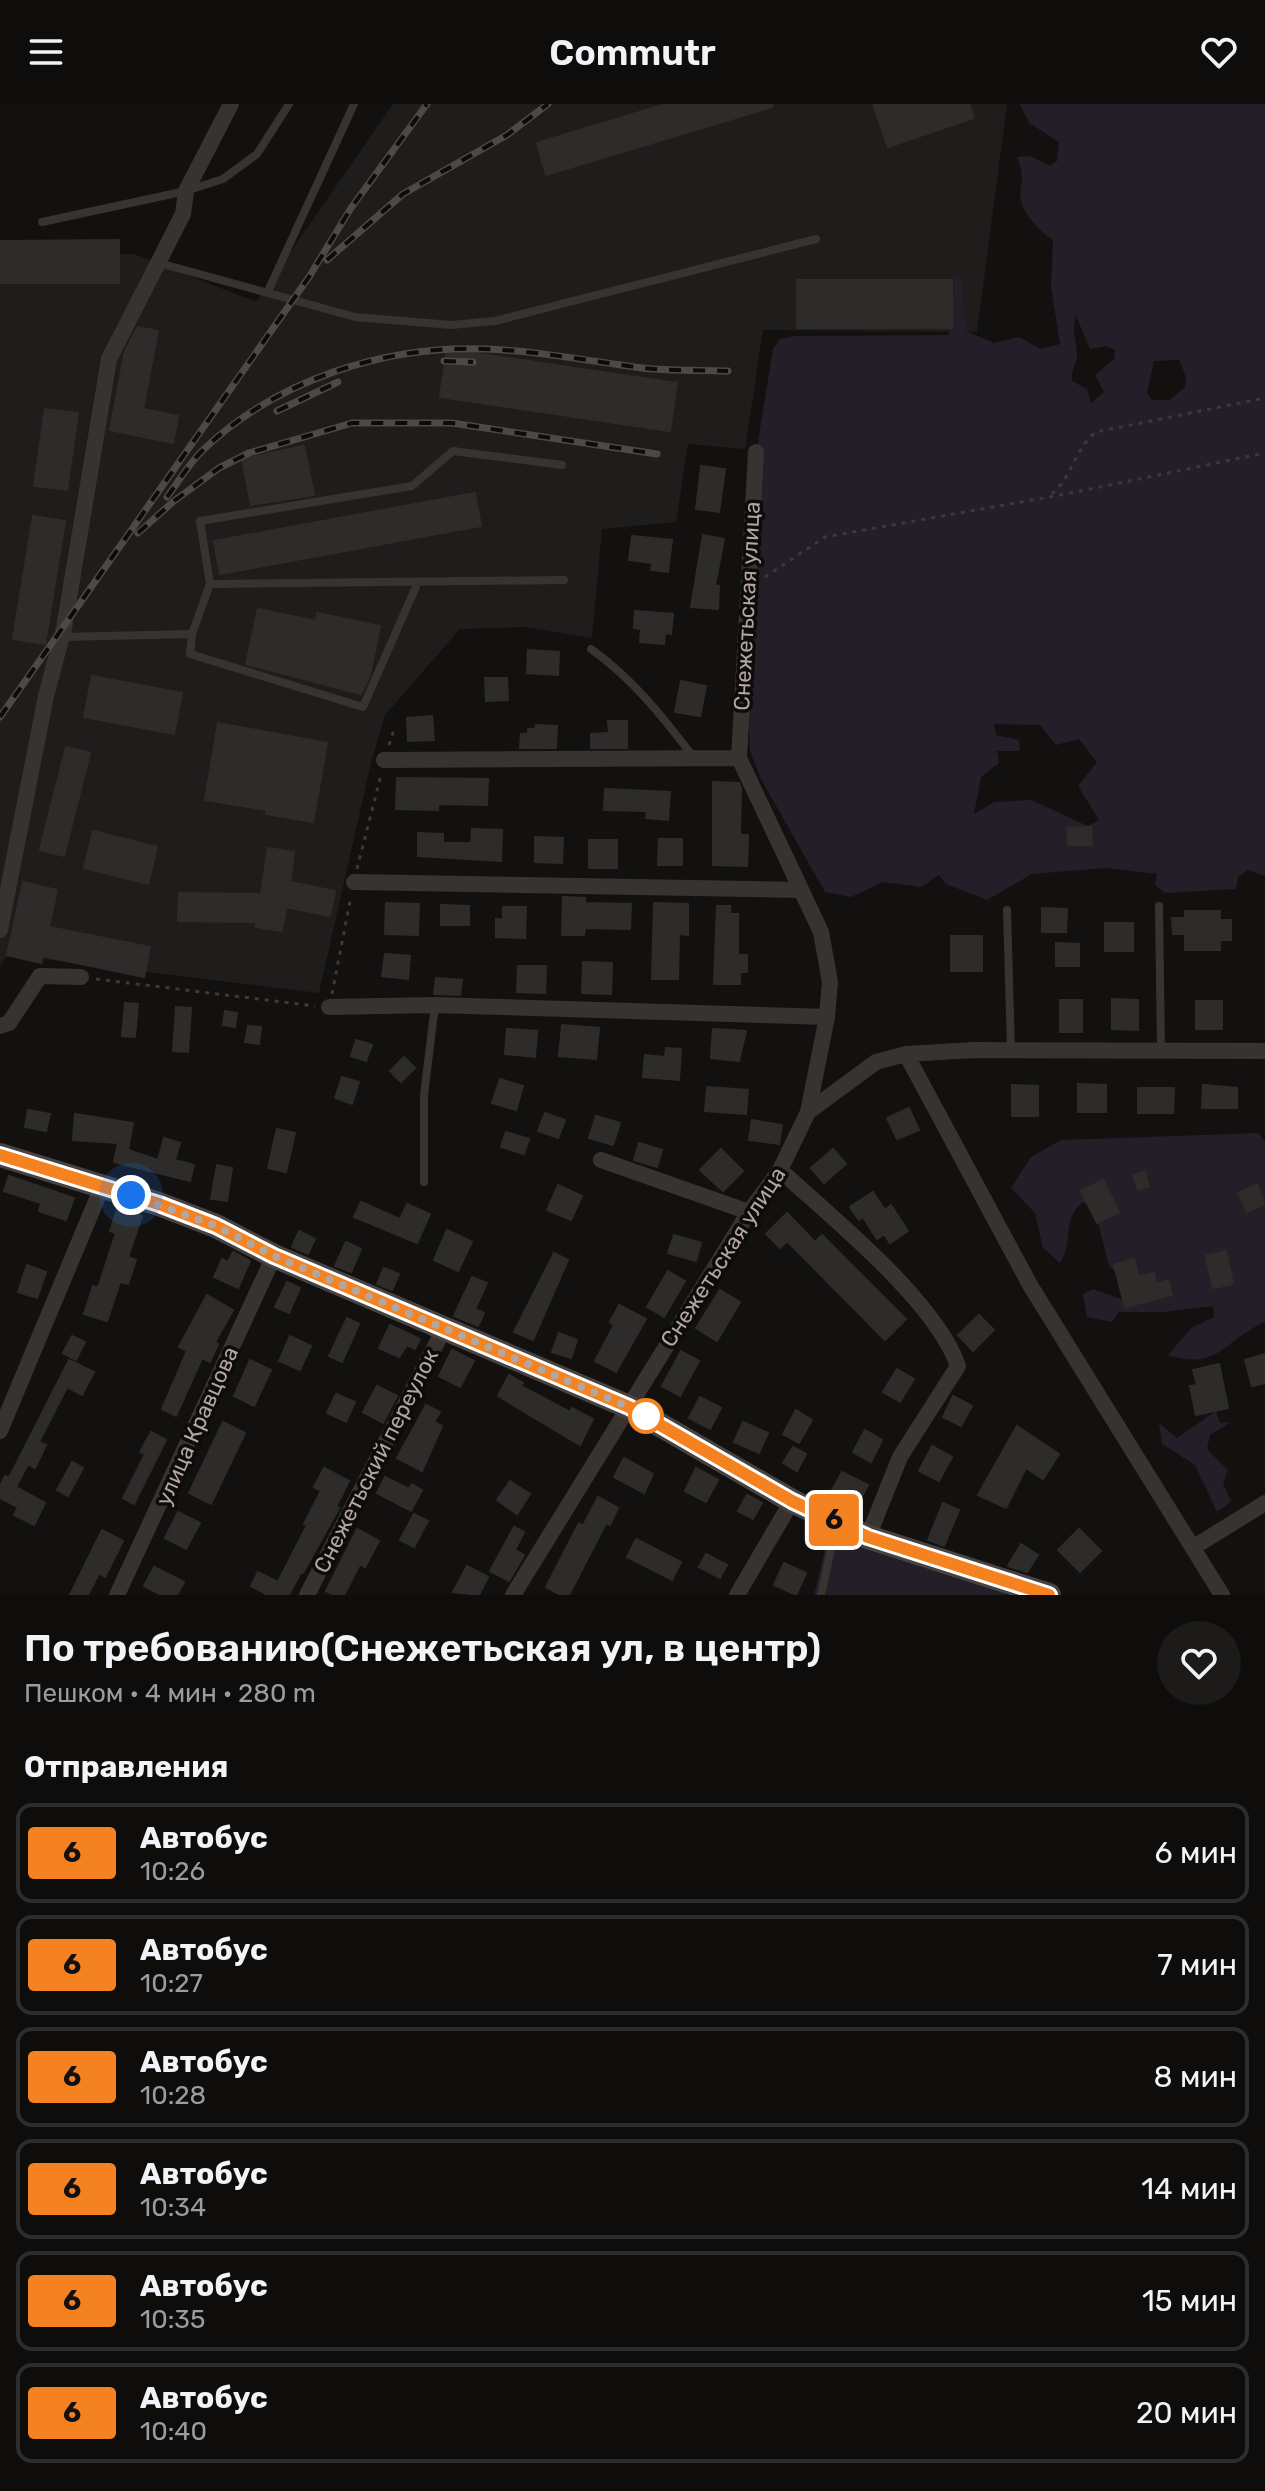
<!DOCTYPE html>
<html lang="ru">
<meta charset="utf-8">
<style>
body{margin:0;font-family:Rubik,sans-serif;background:#1c1b1a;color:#f1f3f6;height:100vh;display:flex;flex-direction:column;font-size:30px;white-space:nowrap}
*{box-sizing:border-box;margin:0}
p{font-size:26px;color:#9b9c9d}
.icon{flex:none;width:44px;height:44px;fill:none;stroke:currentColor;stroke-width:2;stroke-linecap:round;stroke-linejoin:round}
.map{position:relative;height:1491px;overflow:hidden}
.details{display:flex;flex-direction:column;background:#0e0d0c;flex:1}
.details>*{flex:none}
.badge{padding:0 16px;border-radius:6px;font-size:28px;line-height:52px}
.you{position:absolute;width:40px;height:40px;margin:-20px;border:6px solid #fff;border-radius:50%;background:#1a73e8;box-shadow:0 0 0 12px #1a73e833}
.map>.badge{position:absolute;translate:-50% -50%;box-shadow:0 0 0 4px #fff}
h2{padding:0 24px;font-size:30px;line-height:72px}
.round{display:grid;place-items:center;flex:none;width:84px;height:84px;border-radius:42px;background:#1c1b1a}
.overview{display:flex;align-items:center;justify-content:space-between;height:136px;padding:0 24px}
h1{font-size:38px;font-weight:600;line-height:60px}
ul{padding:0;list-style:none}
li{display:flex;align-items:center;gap:24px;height:100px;margin:0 16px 12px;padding:0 8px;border:4px solid #2e2d2d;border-radius:16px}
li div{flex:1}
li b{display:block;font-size:30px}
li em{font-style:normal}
li .badge{min-width:88px;font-weight:700;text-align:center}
header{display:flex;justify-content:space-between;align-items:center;height:104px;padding:0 24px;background:#0e0d0c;font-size:36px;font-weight:600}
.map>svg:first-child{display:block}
.built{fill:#1f1d1c}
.green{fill:#231e27;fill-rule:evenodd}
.building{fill:#2e2c2a;stroke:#2e2c2a;stroke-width:2}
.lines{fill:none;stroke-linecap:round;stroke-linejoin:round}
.path{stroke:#3e3937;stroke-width:3;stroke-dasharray:4 6;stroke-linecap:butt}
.lane{stroke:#373331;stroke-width:8}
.street{stroke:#373331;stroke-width:16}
.secondary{stroke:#47413f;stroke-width:24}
.rail-casing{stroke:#4e4846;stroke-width:7}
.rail{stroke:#0d0c0b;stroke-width:4;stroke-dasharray:12;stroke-linecap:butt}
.line-casing{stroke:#fff;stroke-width:18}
.line{stroke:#f58220;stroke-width:12}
.walk{stroke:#b3a5a0;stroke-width:8;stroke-dasharray:0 14.4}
.stop-dot{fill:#fff;stroke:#f58220;stroke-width:4}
.labels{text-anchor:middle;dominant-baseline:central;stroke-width:7;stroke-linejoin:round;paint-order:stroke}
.street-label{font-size:22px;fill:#b3a5a0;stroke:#0d0c0b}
</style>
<header><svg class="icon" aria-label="menu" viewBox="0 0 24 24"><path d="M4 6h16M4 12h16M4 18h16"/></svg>Commutr<svg class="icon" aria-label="heart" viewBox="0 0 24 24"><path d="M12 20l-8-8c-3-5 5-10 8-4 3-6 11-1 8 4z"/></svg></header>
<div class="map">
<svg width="1265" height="1491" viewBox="0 0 1265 1491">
<rect width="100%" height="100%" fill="#121110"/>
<path class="built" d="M393,0H1007L977,228L763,226L745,345L688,340L676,418L602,425L592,534L526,523L460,525L385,611L371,659L319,889L8,851L0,861V150H134L256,198Z"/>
<path class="green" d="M1020,0H1265V772L1248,766L1238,773L1236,785L1165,789L1155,781L1157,770L1105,764L1032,770L987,796L946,780L939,771L921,783L883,778L851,793L825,788L762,677L750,647L744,470L751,381L773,245L780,235L794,232L949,231L955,172L961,173L966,227L994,239L1019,233L1041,245L1060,240L1051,183L1053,136C1041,129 1024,110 1021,97C1018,77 1027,78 1017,53L1030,52L1050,62L1057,57L1059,38L1029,19ZM1076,212L1090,245L1106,242L1115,246L1114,255L1095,271L1104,288L1091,299L1087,285L1072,277C1070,266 1077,261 1077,252C1077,236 1071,228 1076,212ZM1179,256L1186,273L1185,283L1170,296H1152L1147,289L1154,257ZM994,620L1040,621L1056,641L1079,635L1097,658L1078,682L1099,716L1088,722L1031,696L994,698L974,710L981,673L999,659L997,647H1020L1019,636L996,631Z
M1259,1029L1265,1038V1218C1222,1237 1219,1267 1168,1251L1191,1224L1214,1213L1213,1202L1163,1208H1119L1112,1218L1087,1213L1083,1190L1093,1185L1129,1198L1128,1180L1109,1162L1094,1103L1083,1098C1061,1115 1074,1138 1060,1159L1043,1144L1035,1109L1011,1084L1031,1053L1061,1036Z
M1216,1307L1220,1319L1231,1318L1210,1331L1207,1345L1228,1366L1223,1379L1231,1398L1217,1408L1195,1361L1162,1340L1159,1319L1177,1334Z
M829,1429L1006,1489V1491H814Z"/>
<path class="building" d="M666,0H772V3L546,71L537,39Z
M873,0H969L974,14L888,43Z
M119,136V179H0V137Z
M797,176H952V224H797Z
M138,223L158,227L143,305L178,312L173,339L110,326L125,247Z
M447,245L677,279L670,327L440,293Z
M45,305L78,309L67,386L34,382Z
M304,342L314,391L251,401L242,355Z
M701,362L725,365L719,408L696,405Z
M475,389L481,422L220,470L214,437Z
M33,412L65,417L45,540L13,535Z
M703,431L724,435L715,481L719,482L718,505L691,503Z
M632,432L672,436L668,468L651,466L652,459L629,456Z
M258,505L316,517L317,509L380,522L370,571L361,590L246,560Z
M635,507L673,510L671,530L665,529L664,540L640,538L641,525L634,524Z
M528,546L559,548L558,571L527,569Z
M92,572L182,589L174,630L84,613Z
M485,574H507L508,596L486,597Z
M681,577L706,582L700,612L675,608Z
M432,612L434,636L408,637L407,614Z
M608,617H627V644H591V630L609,629Z
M218,619L327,639L313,718L266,710L267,706L205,696Z
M536,621L557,622L556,644H520L521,630H528V625H535Z
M66,643L90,649L64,752L40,746Z
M397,674L488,675L487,701L438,700V706L396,705Z
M713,678L739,679L741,684L740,731H748L747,762L713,761Z
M605,685L670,688L668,716L646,714L647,707L604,706Z
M1091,723L1092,741H1068V724Z
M472,725L502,726L501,757L418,752V729L443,730V739H471Z
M93,727L157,743L148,780L84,764Z
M535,733L563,734L562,759L535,758Z
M659,735H682V761H658Z
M589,736H617V764H589Z
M268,744L294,748L290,778L335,787L330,812L286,803L282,827L256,823V818L178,817L179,789L261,790Z
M23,778L57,786L49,823L150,843L144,873L43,852L41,859L7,851Z
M563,793L585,794V799L631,800L630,825L585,824L584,831H562Z
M386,799L419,800L418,831L385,830Z
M654,799L688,800V831L679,830L678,875H652Z
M441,801L469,802V821H441Z
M717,802H730V810H738V851H747V868H740V880H714Z
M503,803H526L525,834L496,833V815L503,816Z
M1042,804L1067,805L1066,828H1042Z
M1185,807H1220V816H1231V836H1220V846H1185V830H1173L1172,814H1185Z
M1105,819H1133V847H1105Z
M951,832H982V867H951Z
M1056,839L1079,840V862H1056Z
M385,850L410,852L408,875L382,872Z
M583,858L612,859L611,890L582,889Z
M518,862H546L545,889L517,888Z
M436,874L462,876L460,891L434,890Z
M1112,895L1138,896V926L1112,925Z
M1060,896H1082V928H1060Z
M1196,897H1222V925H1196Z
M125,899L138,900L135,933L122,932Z
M176,903L191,904L188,948L173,947Z
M225,907L237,909L235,923L223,921Z
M562,921L599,924L596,955L559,952Z
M248,922L261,923L259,940L245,938Z
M507,925L537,927L535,953L505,950Z
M713,925L746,927L739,957L711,954Z
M356,936L372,941L366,957L351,952Z
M666,944L681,945L679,976L643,973L645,951L665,953Z
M404,953L415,964L401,978L390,967Z
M342,973L359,978L352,1000L335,994Z
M500,975L523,982L516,1006L492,999Z
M1078,980L1106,981V1008H1078Z
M1012,981L1038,982V1012H1012Z
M1203,981L1237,984V1004H1202Z
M707,983L748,986L746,1010L705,1007Z
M1138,984H1174L1173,1009H1138Z
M909,1004L919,1026L897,1035L887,1014Z
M28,1006L50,1010L46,1027L25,1023Z
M545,1009L565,1016L558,1034L538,1027Z
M75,1010L133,1019L128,1046L158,1056L164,1034L180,1039L175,1056L194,1061L190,1077L114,1058L118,1039L73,1036Z
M596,1012L620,1019L613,1041L589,1034Z
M752,1016L782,1021L779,1040L749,1036Z
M277,1025L295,1029L286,1068L268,1064Z
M506,1028L529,1035L524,1050L501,1043Z
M639,1039L662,1046L657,1063L634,1056Z
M721,1045L743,1067L723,1087L700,1066Z
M833,1045L846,1060L824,1079L811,1064Z
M217,1061L232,1064L227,1097L211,1095Z
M1145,1067L1149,1082L1138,1086L1133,1071Z
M9,1072L74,1094L66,1116L39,1107L41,1099L4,1087Z
M1103,1076L1119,1108L1097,1119L1081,1087Z
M1257,1080L1265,1100L1247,1108L1238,1089Z
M558,1081L582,1092L571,1116L547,1106Z
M873,1088L885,1106L891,1101L908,1127L890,1139L884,1130L877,1135L863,1113L859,1116L850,1103Z
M361,1098L400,1115L407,1100L430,1110L417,1139L354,1113Z
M118,1103L142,1112L128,1153L136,1156L128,1180L120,1178L107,1217L84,1210L93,1182L98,1184L116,1129L110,1127Z
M787,1109L815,1138L822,1131L906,1215L885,1236L787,1137L780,1144L766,1130Z
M447,1126L472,1138L458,1167L434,1156Z
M299,1127L315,1135L308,1150L292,1143Z
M674,1131L701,1139L696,1157L668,1149Z
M346,1138L361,1145L351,1168L335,1162Z
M1226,1147L1233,1180L1213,1184L1206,1152Z
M233,1148L250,1157L238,1184L214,1173L222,1155L228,1158Z
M554,1149L568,1156L533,1236L514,1228Z
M1134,1155L1139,1173L1154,1169L1156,1180L1168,1176L1172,1191L1125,1203L1114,1161Z
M27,1161L46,1168L37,1194L18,1188Z
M384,1164L399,1170L392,1186L377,1180Z
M668,1167L685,1177L664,1213L647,1203Z
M472,1173L487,1179L475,1205L484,1209L478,1222L454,1212Z
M287,1178L300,1184L289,1209L275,1203Z
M720,1186L740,1198L717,1237L696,1224Z
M207,1191L233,1206L215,1238L218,1240L210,1258L202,1254L176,1312L162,1305L187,1247L179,1243Z
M619,1201L646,1215L616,1268L595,1257L614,1221L610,1218Z
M979,1211L994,1226L973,1247L958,1231Z
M347,1214L359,1220L342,1258L329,1252Z
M390,1221L420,1235L415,1245L407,1241L399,1253L379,1244Z
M559,1229L577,1236L571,1254L552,1248Z
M72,1232L85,1238L76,1256L63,1249Z
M290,1232L311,1242L300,1266L279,1257Z
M452,1246L474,1257L460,1283L439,1272Z
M681,1247L699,1257L680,1292L662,1282Z
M1265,1250V1279L1252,1282L1245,1256Z
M69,1256L94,1268L82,1291L67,1283L39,1338L46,1341L35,1364L28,1360L16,1383L45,1399L34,1421L14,1411L18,1403L0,1394V1382L5,1372L9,1374Z
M250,1256L271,1266L254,1302L234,1292Z
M1219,1260L1228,1304L1196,1311L1190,1282L1197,1281L1193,1266Z
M897,1265L914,1275L900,1298L883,1288Z
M509,1271L523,1279L521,1282L570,1308L572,1304L593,1315L580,1341L498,1292Z
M377,1282L397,1292L383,1319L363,1308Z
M336,1290L355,1298L346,1318L327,1309Z
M953,1292L972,1302L961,1322L943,1313Z
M700,1293L721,1304L710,1325L689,1314Z
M426,1301L440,1308L434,1318L442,1322L422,1367L397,1354Z
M796,1306L812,1316L799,1339L783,1330Z
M223,1318L245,1329L211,1400L189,1389Z
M743,1318L768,1329L759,1349L734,1338Z
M1017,1322L1059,1350L1043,1375L1026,1364L1006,1404L978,1391Z
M865,1326L882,1336L871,1358L853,1348Z
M151,1328L166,1336L134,1400L123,1394L145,1350L140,1348Z
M932,1342L952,1353L939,1377L919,1367Z
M793,1343L806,1350L797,1367L783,1359Z
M624,1354L653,1370L644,1389L614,1373Z
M72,1358L83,1364L68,1392L57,1386Z
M324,1364L349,1377L336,1403L339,1404L303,1469L301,1468L289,1491H268L251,1482L258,1468L278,1478L307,1421L304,1420L321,1387L314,1383Z
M696,1364L718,1376L706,1398L685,1387Z
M842,1368L868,1381L858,1400L832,1386Z
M385,1373L409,1385L412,1380L422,1386L411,1407L377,1389Z
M510,1377L530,1390L517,1410L497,1396Z
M747,1391L762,1399L753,1415L738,1407Z
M598,1393L618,1404L610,1421L606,1419L569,1491H561L546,1483L579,1419L583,1422Z
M943,1399L959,1406L944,1442L928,1436Z
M178,1408L200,1419L186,1445L165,1434Z
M414,1410L428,1417L414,1443L400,1436Z
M514,1423L524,1428L515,1446L524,1451L509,1477L490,1467Z
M357,1425L379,1437L365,1463L360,1460L344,1491H334L326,1487Z
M1079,1425L1101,1447L1080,1468L1058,1446Z
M102,1426L123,1437L105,1473L99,1469L88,1491H70Z
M636,1435L681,1458L672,1476L627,1453Z
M1021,1440L1038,1451L1027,1468L1008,1462Z
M706,1450L727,1461L720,1474L699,1463Z
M784,1459L806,1469L796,1491L774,1481Z
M467,1462L488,1473L479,1491L453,1488Z
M154,1463L184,1478L177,1491H162L144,1482Z"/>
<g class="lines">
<path class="path" d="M1052,390C1073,372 1074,345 1096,328L1265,294
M765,473L825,433L1066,390L1265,349
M389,641L394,625
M357,765L381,671
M96,875L315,902
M332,890L351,792"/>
<path class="lane" d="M42,118L186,87L223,75L257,50L289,0
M159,159L355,213L451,221L495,217L816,135
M268,187L354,0
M210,480L200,417L412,382L453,347L562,361
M192,530L190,550L363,603L418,478
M62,533L192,530L210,480L564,476
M591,545C633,575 663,613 694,654
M1159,802L1161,946
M1007,806L1011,946
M424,1078V991L435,901
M821,1491L836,1422"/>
<path class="street" d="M384,656L739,654
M354,778L800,786
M0,826L46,592L64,524L109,255L183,110L186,87L231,0
M329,903L435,901L827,913
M0,922L9,919L40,872L81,873
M906,950L1030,1181L1222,1491
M808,1008L876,958L906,950L974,946L1265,947
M601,1056L749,1108
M780,1066C832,1114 936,1197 958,1262L900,1353L868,1433
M0,1327L102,1083
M1194,1443L1265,1399
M117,1491L274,1152
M307,1491L445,1223
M513,1491L749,1108L780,1066L808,1008L827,913L830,878L821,828L739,654L756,348
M737,1491L792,1397"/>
<path class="secondary" d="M0,1051L159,1100L216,1122L274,1152L629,1303L792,1397L868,1433L1049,1491"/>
<defs>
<path id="rail" d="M327,156L403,90L507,31L548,0
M444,257L473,258
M277,307L338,278
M167,393C179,377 190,358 204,345C277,276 385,241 485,245C538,247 590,257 642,264C670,267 699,266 728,267
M138,429L174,397L219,364L249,349L352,319H452L657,350
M0,613L309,173L351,104L427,0"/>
</defs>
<use href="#rail" class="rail-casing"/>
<use href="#rail" class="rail"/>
</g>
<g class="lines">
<defs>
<path id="line" d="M0,1051L159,1100L216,1122L274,1152L629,1303L792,1397L868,1433L1049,1491"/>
</defs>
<use href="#line" class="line-casing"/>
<use href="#line" class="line"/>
<path class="walk" d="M131,1091L216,1122L274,1152L629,1303L656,1318L646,1312"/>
</g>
<circle class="stop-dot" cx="646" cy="1312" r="16"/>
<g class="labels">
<g class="street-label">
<text transform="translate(747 502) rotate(-87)">Снежетьская улица</text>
<text transform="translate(723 1153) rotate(-57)">Снежетьская улица</text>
<text transform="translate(197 1322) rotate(-66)">улица Кравцова</text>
<text transform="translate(376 1357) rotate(-63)">Снежетьский переулок</text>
</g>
</g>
</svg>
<div class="you" style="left:131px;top:1091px"></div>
<b class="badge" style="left:834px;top:1416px;background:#f58220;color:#111">6</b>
</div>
<section class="details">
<div class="overview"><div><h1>По требованию(Снежетьская ул, в центр)</h1><p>Пешком · 4 мин · 280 m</p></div><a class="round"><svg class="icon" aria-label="heart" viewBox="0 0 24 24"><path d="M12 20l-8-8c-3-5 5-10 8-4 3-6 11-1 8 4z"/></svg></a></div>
<h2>Отправления</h2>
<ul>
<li><span class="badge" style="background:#f58220;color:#111">6</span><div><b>Автобус</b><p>10:26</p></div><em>6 мин</em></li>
<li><span class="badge" style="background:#f58220;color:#111">6</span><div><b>Автобус</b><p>10:27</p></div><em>7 мин</em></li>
<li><span class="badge" style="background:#f58220;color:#111">6</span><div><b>Автобус</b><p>10:28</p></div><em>8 мин</em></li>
<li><span class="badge" style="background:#f58220;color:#111">6</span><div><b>Автобус</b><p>10:34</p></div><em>14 мин</em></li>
<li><span class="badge" style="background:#f58220;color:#111">6</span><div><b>Автобус</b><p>10:35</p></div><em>15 мин</em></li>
<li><span class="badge" style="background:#f58220;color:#111">6</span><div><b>Автобус</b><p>10:40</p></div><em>20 мин</em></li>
</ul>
</section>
